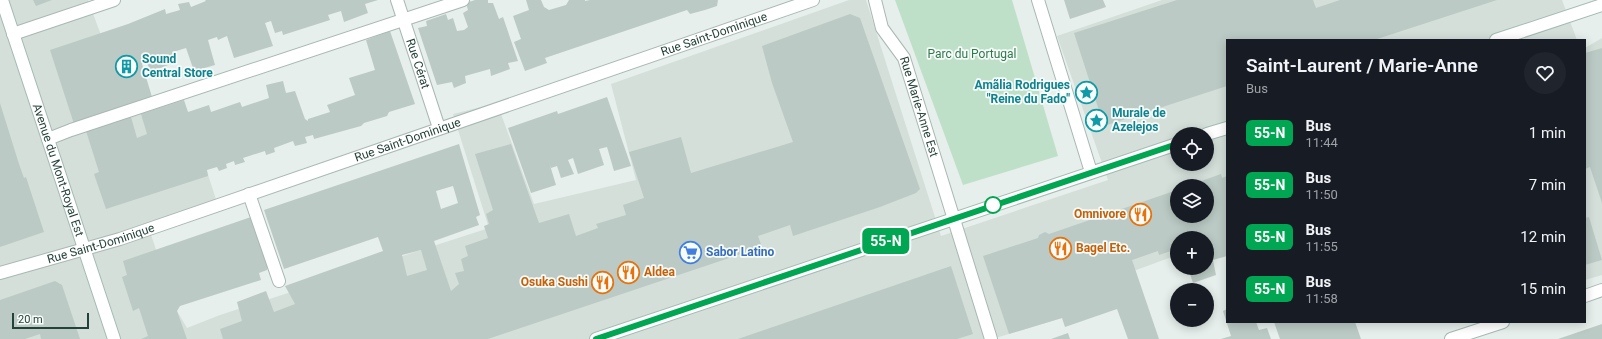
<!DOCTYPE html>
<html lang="fr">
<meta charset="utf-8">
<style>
body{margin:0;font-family:Roboto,sans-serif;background:#20242c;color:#f1f3f6;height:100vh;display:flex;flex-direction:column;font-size:15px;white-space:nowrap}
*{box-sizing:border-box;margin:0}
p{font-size:13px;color:#9ea1a6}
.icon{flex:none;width:22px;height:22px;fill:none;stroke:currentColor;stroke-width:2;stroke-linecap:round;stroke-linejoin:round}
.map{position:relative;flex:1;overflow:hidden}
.panel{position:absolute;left:1226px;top:39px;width:360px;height:284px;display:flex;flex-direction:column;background:#171b24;border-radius:0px;box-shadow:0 2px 10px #0003}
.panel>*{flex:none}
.badge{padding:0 8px;border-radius:6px;font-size:14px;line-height:26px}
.tools{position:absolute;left:1170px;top:127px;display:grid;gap:8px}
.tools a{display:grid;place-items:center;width:44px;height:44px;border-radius:50%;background:#171b24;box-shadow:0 2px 10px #0003;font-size:20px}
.scale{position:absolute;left:12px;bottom:10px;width:77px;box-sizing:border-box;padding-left:4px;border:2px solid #24423a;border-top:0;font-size:11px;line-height:14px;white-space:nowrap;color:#24423a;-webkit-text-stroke:3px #f7fbf9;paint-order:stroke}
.map>.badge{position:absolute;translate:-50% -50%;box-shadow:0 0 0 2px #fff}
.round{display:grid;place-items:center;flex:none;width:42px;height:42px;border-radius:21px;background:#20242c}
.summary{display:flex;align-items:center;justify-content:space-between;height:68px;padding:0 20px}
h1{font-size:19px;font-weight:600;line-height:30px}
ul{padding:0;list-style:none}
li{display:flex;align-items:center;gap:12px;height:52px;padding:0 20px}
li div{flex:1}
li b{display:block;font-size:15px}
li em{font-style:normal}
li .badge{min-width:44px;font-weight:700;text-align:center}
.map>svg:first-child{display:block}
.built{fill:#d4dfda;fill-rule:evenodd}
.green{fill:#bfe0c8}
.building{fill:#bbcac4;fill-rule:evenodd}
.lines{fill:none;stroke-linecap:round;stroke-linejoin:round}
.service-casing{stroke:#a8b8b2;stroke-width:14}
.minor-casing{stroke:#a8b8b2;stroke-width:14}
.secondary-casing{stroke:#a4bbb3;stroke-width:14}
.service{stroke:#fff;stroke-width:12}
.minor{stroke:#fff;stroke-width:12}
.secondary{stroke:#fff;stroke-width:12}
.line-casing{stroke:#fff;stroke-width:9}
.line{stroke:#00a651;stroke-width:6}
.stop-dot{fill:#fff;stroke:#00a651;stroke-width:2}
.labels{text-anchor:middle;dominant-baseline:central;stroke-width:3.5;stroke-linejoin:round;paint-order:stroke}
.street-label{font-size:12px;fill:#24423a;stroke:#f7fbf9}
.park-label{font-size:12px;fill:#2d7a4b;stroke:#f7fbf9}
.culture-label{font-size:12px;font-weight:bold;fill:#0d838f;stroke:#f7fbf9;text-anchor:start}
.food-label{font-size:12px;font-weight:bold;fill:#c56008;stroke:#f7fbf9;text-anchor:end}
.shop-label{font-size:12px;font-weight:bold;fill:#366cbe;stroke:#f7fbf9;text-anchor:start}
</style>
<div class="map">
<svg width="1602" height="339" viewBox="0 0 1602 339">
<rect width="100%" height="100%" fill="#e6efeb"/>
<path class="built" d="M0,0H88L129,111L179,93L188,112L219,209L150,232L177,311L187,328L220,315L489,228L453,114L497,103L534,204L636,180L611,84L849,0H866L941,236L1108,180L1057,36L1162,0H1562L1577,40H1227V237L1177,238V255L1131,272L1062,318L992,339H0ZM1177,134H1207V164H1177ZM1177,186H1207V216H1177Z
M1602,38V275L1585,280V48Z"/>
<path class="green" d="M895,0H1012L1058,156L963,185Z"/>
<path class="building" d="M33,0H52L36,6Z
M205,0H378L365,4L368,13L344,22L341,11L328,15L330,20L283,35L282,31L275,33L271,21L265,23L273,46L234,58L227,36L218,40L217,37L208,40L215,65L194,71L186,48L173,52L176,62L150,72L147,62L142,64L152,97L74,124L50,50L128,24L165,9L166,14L180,10L178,4L189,2L191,7L206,1Z
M475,0H488V3H493L499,19L503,17L518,61L508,63L510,69L491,76L490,69L465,76L466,83L454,88L452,82L437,85L418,28L427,26L426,21L446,14L448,20L453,18L457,31L464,30L468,27L463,13L468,10L466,3Z
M526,0H541L544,7L549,10L566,5L569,0H585V1L590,0H718L717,6L705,10L690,14L687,10L545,58L547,63L525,71L514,42L521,39L513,16L529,10Z
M1064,0H1103L1106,7L1070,19Z
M1177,0H1313L1316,8L1340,0H1497L1374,40H1227V86L1104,126L1074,33Z
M850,14L860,18L920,189L916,193L880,207L793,236L790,225L758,236L762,247L488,339H223L220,329L242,321L237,302L266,291L274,312L295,304L285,286L383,251L378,237L284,269L264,210L459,144L480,215L476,217L479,225L434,241L451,291L459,284L455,273L464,271L461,259L468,256L465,246L488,238L484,226L489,224L486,214L493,210L475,154L511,144L539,223L569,214L576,236L598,228L596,224L626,215L623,205L644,198L629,152L681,137L691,173L793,142L772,83L762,46ZM453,186L458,203L441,209L436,191ZM421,250L427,270L407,276L402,255Z
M390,31L415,104L389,112L387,116L364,123L361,126L314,139L313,135L305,137L307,143L295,146L293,141L274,148L275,152L266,155L265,151L243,158L245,162L235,165L234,161L226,164L227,168L219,171L217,167L207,170L208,176L106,209L94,174L99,172L86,131L131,117L137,138L147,134L141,114L184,100L188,112L209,105L211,112L240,102L242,107L269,98L266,85L283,81L286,93L295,91L305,119L308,121V119L330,112L327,105L355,95L349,78L375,70L366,40Z
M1602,48V203L1590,167L1585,169V53Z
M607,97L631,166L614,171L607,147L599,149L604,165L578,174L573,158L568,160L574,174L561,178L557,166L551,168L549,162L556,185L531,193L508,128L557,111L558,114Z
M0,103L19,164L24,178L26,177L44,232L0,247Z
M1221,174L1222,178L1227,176V256L1213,260L1216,275L1193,283L1188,268H1207V238H1177V249L1159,255L1158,251L1132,260L1159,339H1128L1117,309L1065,327L1062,318L1009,334L983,256L1038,238L1039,235L1045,232L1049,234L1177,190V216H1207V186H1187Z
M251,217L268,266L267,270L259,273L261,280L180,306L177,311L187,339H141L148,336L139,308L133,311L122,277L127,275L123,261Z
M1589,217L1602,260L1585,265V218Z
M951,266L973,334L957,339H738Z
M55,281L62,285L80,339H41L40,334L25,339H0V300Z
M1227,309V322H1256L1259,330L1267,328L1271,339H1221L1231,336L1223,311Z
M1274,322H1355L1361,339H1280Z
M1602,324V339H1558Z
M1068,333L1070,339H1051Z"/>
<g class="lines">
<defs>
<g id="service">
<path id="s1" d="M397,0L439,128"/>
<path d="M48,139L71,130L463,0"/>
<path d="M249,194L279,281"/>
</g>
<g id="minor">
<path id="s2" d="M875,0L882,28L904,58L991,339"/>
<path d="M1038,0L1091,172"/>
<path d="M13,34L114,0"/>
<path id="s3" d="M0,273L120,239L813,0"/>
<path d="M1585,296L1602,290"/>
<path d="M1451,339L1503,322"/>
</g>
<g id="secondary">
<path id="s4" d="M2,0L114,339"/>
<path d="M1496,40L1602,5"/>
<path d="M1207,134L1227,128"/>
<path d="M596,339L1177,144"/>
</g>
</defs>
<use href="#service" class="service-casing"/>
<use href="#minor" class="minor-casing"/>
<use href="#secondary" class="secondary-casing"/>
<use href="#service" class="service"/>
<use href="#minor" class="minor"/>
<use href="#secondary" class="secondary"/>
</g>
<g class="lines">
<defs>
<path id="line" d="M596,339L1177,144"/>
</defs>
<use href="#line" class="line-casing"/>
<use href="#line" class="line"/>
</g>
<defs>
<symbol id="building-ring" viewBox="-11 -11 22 22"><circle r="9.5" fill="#f7fbf9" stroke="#0f9aa8" stroke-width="1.5"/><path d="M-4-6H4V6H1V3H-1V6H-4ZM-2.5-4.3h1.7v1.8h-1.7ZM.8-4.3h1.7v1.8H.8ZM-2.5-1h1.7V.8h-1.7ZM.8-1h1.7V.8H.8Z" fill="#0f9aa8"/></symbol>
<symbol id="sight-ring" viewBox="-11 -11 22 22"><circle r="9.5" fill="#f7fbf9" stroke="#0f9aa8" stroke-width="1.5"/><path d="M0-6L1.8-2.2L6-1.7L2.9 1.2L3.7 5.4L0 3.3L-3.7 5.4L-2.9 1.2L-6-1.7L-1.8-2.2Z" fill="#0f9aa8"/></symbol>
<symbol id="restaurant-ring" viewBox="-11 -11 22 22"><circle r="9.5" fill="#f7fbf9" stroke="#e8710a" stroke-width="1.5"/><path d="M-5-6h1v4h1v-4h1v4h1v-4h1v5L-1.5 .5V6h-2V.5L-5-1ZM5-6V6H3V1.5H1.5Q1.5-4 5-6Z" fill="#e8710a"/></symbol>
<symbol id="supermarket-ring" viewBox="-11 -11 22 22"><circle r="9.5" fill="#f7fbf9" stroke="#3f7fe0" stroke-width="1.5"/><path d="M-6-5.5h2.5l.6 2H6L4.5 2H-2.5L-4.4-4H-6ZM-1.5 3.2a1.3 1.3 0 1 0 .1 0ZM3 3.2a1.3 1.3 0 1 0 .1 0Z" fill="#3f7fe0"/></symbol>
</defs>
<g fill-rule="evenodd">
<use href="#building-ring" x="114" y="54" width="25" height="25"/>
<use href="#sight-ring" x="1074" y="80" width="25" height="25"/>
<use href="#sight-ring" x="1084" y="108" width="25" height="25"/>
<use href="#restaurant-ring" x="1128" y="202" width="25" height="25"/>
<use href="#restaurant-ring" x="1048" y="236" width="25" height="25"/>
<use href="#supermarket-ring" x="678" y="240" width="25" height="25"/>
<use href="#restaurant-ring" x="616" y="260" width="25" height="25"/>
<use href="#restaurant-ring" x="590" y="270" width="25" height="25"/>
</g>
<circle class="stop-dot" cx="993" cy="205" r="8"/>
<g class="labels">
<g class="street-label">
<text stroke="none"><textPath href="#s3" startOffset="753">Rue Saint-Dominique</textPath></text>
<text stroke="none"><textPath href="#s1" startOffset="67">Rue Cérat</textPath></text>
<text stroke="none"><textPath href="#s2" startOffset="117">Rue Marie-Anne Est</textPath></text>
<text stroke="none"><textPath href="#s3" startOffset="429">Rue Saint-Dominique</textPath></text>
<text stroke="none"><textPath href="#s4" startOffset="179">Avenue du Mont-Royal Est</textPath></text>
<text stroke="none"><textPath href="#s3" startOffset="105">Rue Saint-Dominique</textPath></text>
</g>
<g class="park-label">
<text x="972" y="54">Parc du Portugal</text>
</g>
<g class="culture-label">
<text x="142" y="59">Sound<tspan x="142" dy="14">Central Store</tspan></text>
<text x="1070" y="85" text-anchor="end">Amãlia Rodrigues<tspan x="1070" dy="14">"Reine du Fado"</tspan></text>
<text x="1112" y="113">Murale de<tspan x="1112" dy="14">Azelejos</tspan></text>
</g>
<g class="food-label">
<text x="1126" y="214">Omnivore</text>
<text x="1076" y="248" text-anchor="start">Bagel Etc.</text>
<text x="644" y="272" text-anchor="start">Aldea</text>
<text x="588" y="282">Osuka Sushi</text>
</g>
<g class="shop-label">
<text x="706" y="252">Sabor Latino</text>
</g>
</g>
</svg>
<div class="tools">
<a><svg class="icon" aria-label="locate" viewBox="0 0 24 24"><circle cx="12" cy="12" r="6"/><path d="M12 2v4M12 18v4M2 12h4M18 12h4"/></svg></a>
<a><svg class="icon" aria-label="layers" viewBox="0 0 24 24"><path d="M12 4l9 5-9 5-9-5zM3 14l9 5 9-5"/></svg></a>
<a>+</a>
<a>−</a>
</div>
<div class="scale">20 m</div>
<b class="badge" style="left:886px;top:241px;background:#00a651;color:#fff">55-N</b>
<section class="panel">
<div class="summary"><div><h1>Saint-Laurent / Marie-Anne</h1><p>Bus</p></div><a class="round"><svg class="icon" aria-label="heart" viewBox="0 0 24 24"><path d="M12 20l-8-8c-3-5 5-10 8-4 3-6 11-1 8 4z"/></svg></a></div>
<ul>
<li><span class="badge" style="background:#00a651;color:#fff">55-N</span><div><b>Bus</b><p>11:44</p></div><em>1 min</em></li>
<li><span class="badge" style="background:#00a651;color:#fff">55-N</span><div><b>Bus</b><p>11:50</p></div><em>7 min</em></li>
<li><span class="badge" style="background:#00a651;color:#fff">55-N</span><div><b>Bus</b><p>11:55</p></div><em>12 min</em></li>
<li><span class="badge" style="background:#00a651;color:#fff">55-N</span><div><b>Bus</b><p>11:58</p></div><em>15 min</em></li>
</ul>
</section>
</div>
